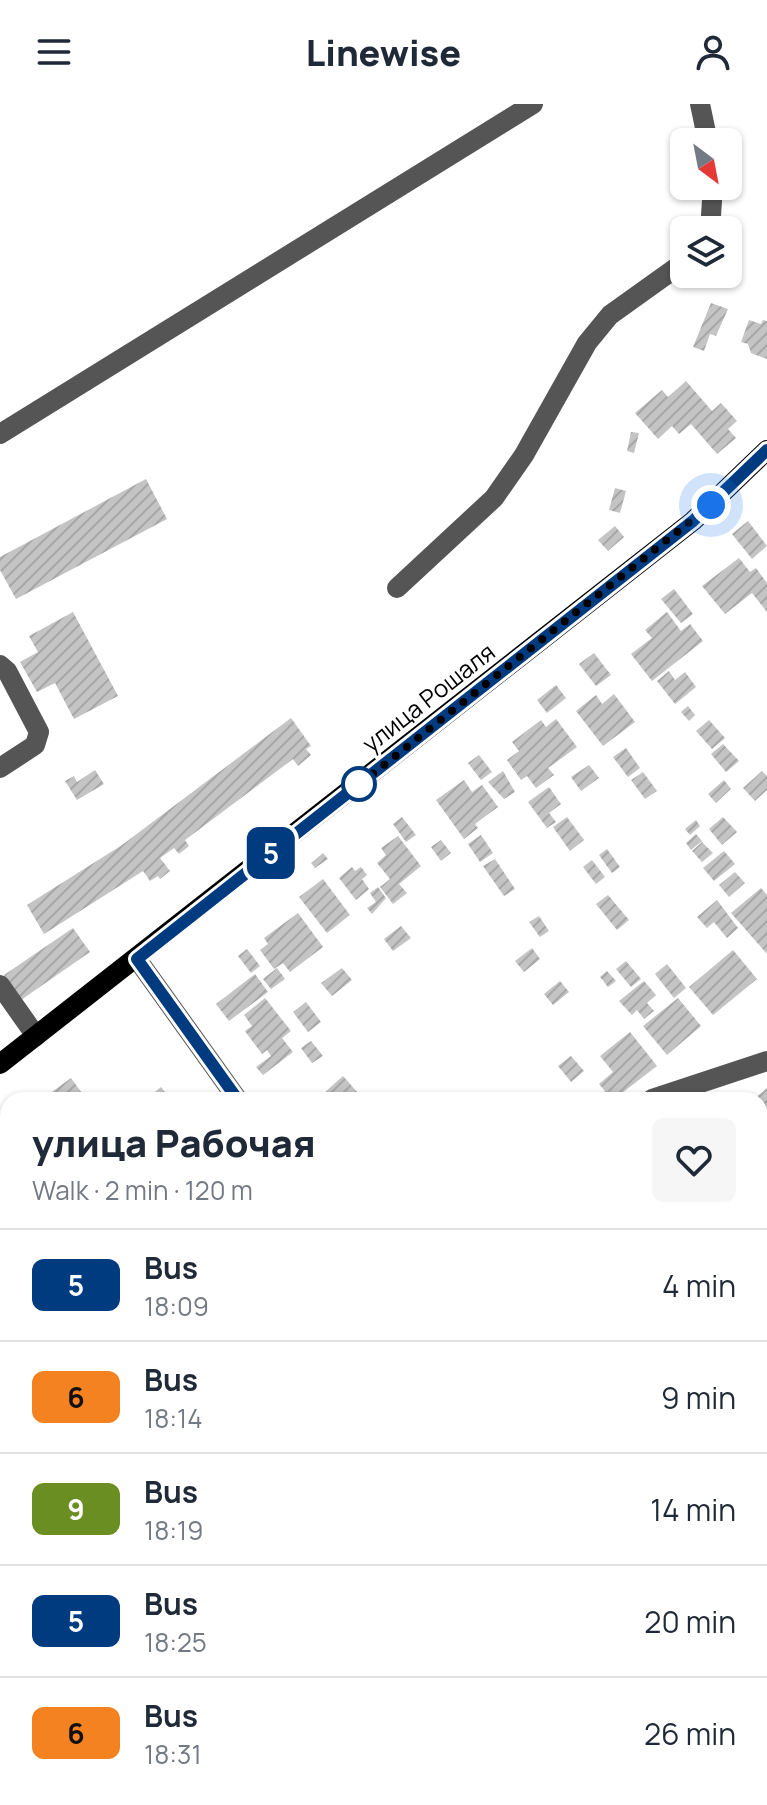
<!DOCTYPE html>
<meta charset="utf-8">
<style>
body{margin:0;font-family:Manrope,sans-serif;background:#f6f6f7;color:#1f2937;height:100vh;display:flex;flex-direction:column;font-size:30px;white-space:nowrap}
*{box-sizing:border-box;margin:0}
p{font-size:26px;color:#747a83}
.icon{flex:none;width:44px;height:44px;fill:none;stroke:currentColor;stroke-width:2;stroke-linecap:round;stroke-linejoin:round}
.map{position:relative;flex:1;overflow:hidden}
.panel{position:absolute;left:0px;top:988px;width:768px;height:714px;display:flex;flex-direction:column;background:#fff;border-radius:24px 24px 0 0;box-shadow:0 2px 6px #0004}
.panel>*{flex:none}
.badge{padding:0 16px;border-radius:12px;font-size:28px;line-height:52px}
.needle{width:52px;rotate:148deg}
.controls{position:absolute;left:670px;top:24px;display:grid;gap:16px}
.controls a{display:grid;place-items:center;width:72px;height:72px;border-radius:12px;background:#fff;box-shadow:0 2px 6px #0004;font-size:40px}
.you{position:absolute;width:40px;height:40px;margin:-20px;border:6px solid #fff;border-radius:50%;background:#1a73e8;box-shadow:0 0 0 12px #1a73e833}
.map>.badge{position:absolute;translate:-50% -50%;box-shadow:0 0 0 4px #fff}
.round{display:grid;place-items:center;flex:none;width:84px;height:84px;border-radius:12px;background:#f6f6f7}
.head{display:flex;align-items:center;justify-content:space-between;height:136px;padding:0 32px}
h1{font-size:38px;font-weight:800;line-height:60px}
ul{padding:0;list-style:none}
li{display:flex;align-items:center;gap:24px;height:112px;padding:0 32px;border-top:2px solid #e0e1e3}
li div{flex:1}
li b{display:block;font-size:30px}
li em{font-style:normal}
li .badge{min-width:88px;font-weight:700;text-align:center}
header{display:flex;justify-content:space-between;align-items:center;height:104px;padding:0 32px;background:#fff;font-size:36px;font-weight:800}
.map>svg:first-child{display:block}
.building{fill:url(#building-hatch)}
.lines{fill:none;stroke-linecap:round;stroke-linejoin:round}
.minor{stroke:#555;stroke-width:20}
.major{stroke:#000;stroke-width:20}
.line-casing{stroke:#fff;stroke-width:18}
.line{stroke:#003b80;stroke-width:12}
.walk{stroke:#000;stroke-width:8;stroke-dasharray:0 14.4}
.stop-dot{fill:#fff;stroke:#003b80;stroke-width:4}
.labels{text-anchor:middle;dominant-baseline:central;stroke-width:6;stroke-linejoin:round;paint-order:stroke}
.street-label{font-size:24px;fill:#000;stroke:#fff}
</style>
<header><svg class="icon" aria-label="menu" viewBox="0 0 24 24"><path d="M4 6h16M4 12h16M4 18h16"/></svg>Linewise<svg class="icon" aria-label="person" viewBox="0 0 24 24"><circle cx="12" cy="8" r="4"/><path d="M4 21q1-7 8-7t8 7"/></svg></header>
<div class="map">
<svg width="767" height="1701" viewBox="0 0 767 1701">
<defs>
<pattern id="building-hatch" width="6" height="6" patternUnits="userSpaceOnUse" patternTransform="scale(2)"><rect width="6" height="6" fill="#c4c4c4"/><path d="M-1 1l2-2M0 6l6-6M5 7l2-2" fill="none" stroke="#a7a7a7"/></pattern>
</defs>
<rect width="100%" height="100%" fill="#fff"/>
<path class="building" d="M728,164L734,166L729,178L718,174L720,170H728Z
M711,199L728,205L716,232L710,230L704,247L693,243Z
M749,216L761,220L763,216L767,217V255L751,249L748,240L741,238Z
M686,277L712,307L721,299L737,317L728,325L736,334L717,350L691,320L679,330L672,322L658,335L635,309L662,286L668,293Z
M631,328L639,329L634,349L627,347Z
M146,375L167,415L16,495L0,466V453Z
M615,384L626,387L620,409L609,406Z
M748,417L767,442L752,455L732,430Z
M615,422L624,433L608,447L598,436Z
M739,454L750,468L756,464L767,479V508L752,489L725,510L702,482Z
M674,485L693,510L681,519L661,495Z
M73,508L118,592L74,615L55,579L37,588L20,558L38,548L29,532Z
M667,508L681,527L690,520L703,537L652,577L631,550L652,534L645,526Z
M594,549L611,571L596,582L579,560Z
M669,567L675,576L685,568L696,583L675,600L657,577Z
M556,581L566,594L547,609L537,596Z
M614,590L635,618L603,642L576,607L596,591L602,600Z
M688,602L695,611L689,617L681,608Z
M291,614L311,642L306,645L311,651L298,662L293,655L185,736L189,742L179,750L174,744L160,754L170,767L160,775L158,772L150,777L143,767L44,830L27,801L122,741Z
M556,615L577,643L548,664L554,671L536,684L527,672L521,676L507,656L519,647L512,638L541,616L546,623Z
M709,616L725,634L712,645L696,627Z
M723,640L739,657L726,668L711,650Z
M626,644L640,664L628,673L613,653Z
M479,651L492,668L481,676L468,659Z
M589,661L599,674L581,687L571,673Z
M95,666L104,680L77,696L65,677L74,672L77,678Z
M503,667L515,688L504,695L488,678Z
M762,667L767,672V686L755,697L743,684Z
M643,668L657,687L645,695L631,676Z
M464,676L472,688L482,681L498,703L475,720L478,724L464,735L436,696Z
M724,676L731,685L716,699L708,690Z
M549,683L561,700L549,709L556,718L547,724L528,698Z
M402,713L416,731L406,738L393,720Z
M567,713L584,736L570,747L553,723Z
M723,713L737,728L722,741L709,725Z
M696,716L700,722L690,731L685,725Z
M696,730L702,737L691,746L686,739Z
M481,731L493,749L480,758L468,740Z
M398,732L421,762L399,780L407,789L393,800L380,783L390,775L377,759L386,751L381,744Z
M441,736L451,749L441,757L431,743Z
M702,738L713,749L702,758L692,747Z
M607,745L620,763L612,769L599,751Z
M724,747L735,760L714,777L703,764Z
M323,749L328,755L315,764L311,759Z
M495,755L515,785L504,792L483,762Z
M592,756L605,773L596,780L583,763Z
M352,763L355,767L361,763L367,771L362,775L369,785L356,796L339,774Z
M735,768L745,779L729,793L719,781Z
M323,775L350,811L327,829L299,793Z
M378,783L386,794L372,810L367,804L376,798L370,789Z
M761,784L767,791V850L731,809Z
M608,791L629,816L617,826L596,800Z
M717,796L738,824L727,834L714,818L707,824L697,813Z
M298,809L323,843L290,868L283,859L274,865L260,846L268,840L264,834Z
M539,812L549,827L540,833L529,818Z
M401,822L411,834L393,847L384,835Z
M73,824L90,848L21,896L4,871Z
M532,844L540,855L524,868L515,857Z
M247,845L260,862L251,869L238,852Z
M733,846L757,875L713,911L689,883Z
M626,857L641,875L631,883L616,865Z
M667,860L686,884L674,894L655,870Z
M277,864L285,875L271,885L263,875Z
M342,864L352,876L332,892L321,879Z
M607,867L616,877L608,883L600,873Z
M255,870L268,888L229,917L216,900Z
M560,877L569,888L553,901L544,890Z
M644,877L656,891L647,899L654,907L644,915L637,906L632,911L619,897Z
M265,894L291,927L282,934L293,948L263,971L256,963L271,952L267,946L262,950L245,927L252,922L244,911Z
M678,894L701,922L667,951L643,922Z
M306,898L321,918L308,928L293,908Z
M630,928L657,962L613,996H593L605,987L599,980L613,968L600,952Z
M311,937L323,952L312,959L301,944Z
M571,952L584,967L571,978L558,962Z
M343,972L358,989L350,996H329L324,989Z
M71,974L87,996H54L49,990Z
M161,983L171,996H145Z
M767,984V1041L760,1032V996H753Z
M8,1024V1057L0,1063V1030Z
M760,1070L767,1078V1094L760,1086Z
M8,1085V1100L0,1107V1092Z
M767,1108V1122L762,1126L760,1114Z
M0,1151L8,1161V1167L0,1174Z
M767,1424V1498L760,1490V1430Z
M8,1441V1460L0,1452Z
M4,1621L8,1626V1659L0,1650V1624Z
M763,1677L767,1682V1701H730L724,1694H760Z
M40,1694H55L61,1701H46Z
M99,1694H118L111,1701Z
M145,1694H155L162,1701H138Z
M326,1694H341L348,1701H333Z
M369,1694H386L387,1696L382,1701H361Z
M423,1694H432L439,1701H415Z
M537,1694H577L581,1698L529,1701Z
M613,1694H635L641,1701H619Z"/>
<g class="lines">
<path class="minor" d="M700,0L708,38
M710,126L713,82
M0,330L533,0
M397,484L494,394L524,351L587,239L610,211L684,158
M0,561L7,567L39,628L35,641L0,664
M137,855L238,996
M0,881L36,932
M652,995L767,957
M0,1364L8,1359
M0,1495L8,1504
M760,1574L767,1581
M183,1694L189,1701
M478,1694L485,1701"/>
<path class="major" d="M0,960L693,417L767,346"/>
</g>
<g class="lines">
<defs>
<path id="line" d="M238,996L137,855L693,417L767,346"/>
</defs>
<use href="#line" class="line-casing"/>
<use href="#line" class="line"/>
<path class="walk" d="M359,680L355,684L711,401"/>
</g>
<circle class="stop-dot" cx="359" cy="680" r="16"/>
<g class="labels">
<g class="street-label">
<text transform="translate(428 593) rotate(-38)">улица Рошаля</text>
</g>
</g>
</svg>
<div class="controls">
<a><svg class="needle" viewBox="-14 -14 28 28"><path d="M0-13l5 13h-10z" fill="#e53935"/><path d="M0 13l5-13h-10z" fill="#747a83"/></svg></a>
<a><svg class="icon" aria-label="layers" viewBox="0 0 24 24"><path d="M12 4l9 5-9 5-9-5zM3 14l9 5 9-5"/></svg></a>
</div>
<div class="you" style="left:711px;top:401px"></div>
<b class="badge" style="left:271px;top:749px;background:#003b80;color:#fff">5</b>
<section class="panel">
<div class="head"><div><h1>улица Рабочая</h1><p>Walk · 2 min · 120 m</p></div><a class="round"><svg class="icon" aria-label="heart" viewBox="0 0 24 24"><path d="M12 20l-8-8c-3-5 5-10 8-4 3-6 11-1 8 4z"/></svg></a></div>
<ul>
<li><span class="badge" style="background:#003b80;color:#fff">5</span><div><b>Bus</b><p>18:09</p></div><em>4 min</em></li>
<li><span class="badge" style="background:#f58220;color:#111">6</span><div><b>Bus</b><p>18:14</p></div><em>9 min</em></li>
<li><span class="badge" style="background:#6b8e23;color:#fff">9</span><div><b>Bus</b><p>18:19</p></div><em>14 min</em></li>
<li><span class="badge" style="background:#003b80;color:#fff">5</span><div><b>Bus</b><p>18:25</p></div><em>20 min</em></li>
<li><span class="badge" style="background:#f58220;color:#111">6</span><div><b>Bus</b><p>18:31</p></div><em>26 min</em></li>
</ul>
</section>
</div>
